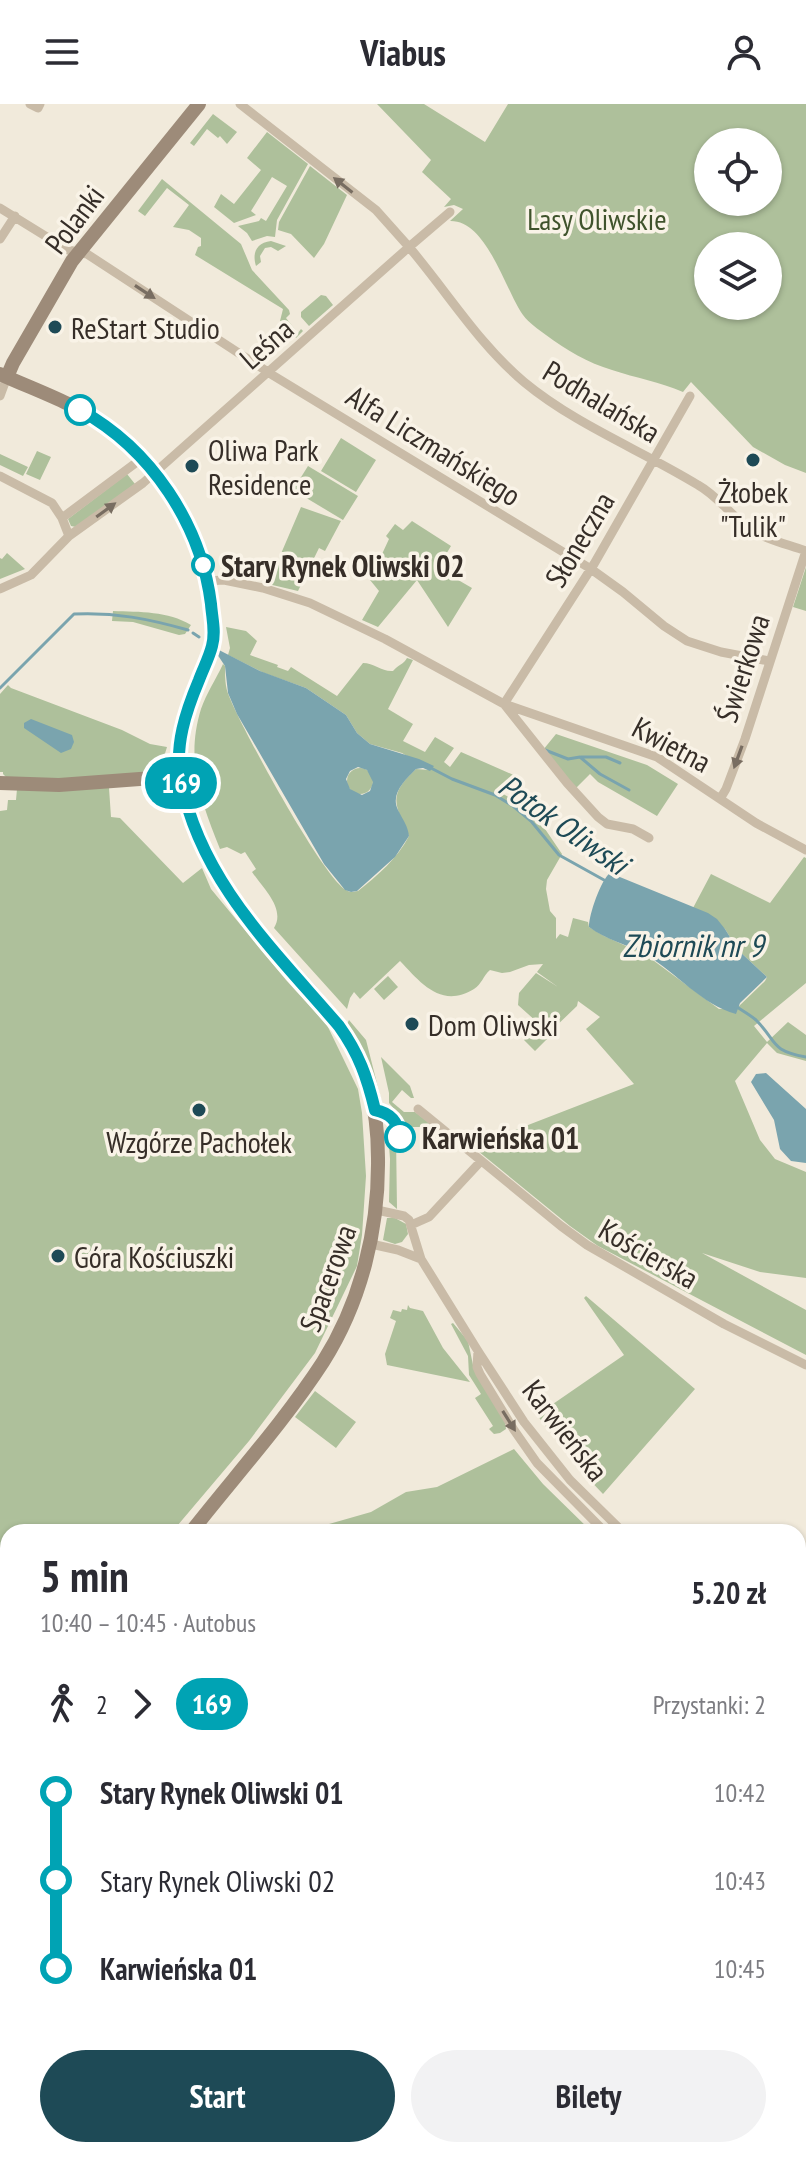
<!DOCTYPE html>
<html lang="pl">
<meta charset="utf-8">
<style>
body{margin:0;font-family:"PT Sans Narrow",sans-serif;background:#f2f2f3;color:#2b2b33;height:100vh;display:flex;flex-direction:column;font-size:30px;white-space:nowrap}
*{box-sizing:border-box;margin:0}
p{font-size:26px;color:#7c7c81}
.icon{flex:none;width:44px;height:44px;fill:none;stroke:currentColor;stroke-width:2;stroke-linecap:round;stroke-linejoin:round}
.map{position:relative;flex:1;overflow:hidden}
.panel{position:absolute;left:0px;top:1420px;width:806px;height:634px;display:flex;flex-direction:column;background:#fff;border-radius:24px 24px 0 0;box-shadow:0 2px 6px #0004}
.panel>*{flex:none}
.badge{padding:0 16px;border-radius:26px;font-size:28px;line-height:52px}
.controls{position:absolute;left:694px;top:24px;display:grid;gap:16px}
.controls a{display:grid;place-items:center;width:88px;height:88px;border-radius:50%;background:#fff;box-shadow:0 2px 6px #0004;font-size:40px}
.map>.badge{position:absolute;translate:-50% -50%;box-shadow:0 0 0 4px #fff}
.legs{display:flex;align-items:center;gap:12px;height:88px;padding:0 40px;font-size:26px}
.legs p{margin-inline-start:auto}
.headline{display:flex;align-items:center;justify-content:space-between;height:136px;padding:0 40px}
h1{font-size:44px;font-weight:700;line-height:60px}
.action{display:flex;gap:16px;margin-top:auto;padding:16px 40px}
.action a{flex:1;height:92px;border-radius:48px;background:#1e4a56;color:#fff;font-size:32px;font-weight:700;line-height:92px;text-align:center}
.action a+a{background:#f2f2f3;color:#2b2b33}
ul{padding:0 40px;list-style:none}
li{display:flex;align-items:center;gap:28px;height:88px;font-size:30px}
li i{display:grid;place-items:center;width:12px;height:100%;margin:0 10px;background:currentColor}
li i::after{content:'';width:20px;height:20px;margin:-10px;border:6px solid;border-radius:50%;background:#fff}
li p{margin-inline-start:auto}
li:first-child i{background:linear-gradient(#0000 50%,currentColor 0)}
li:last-child i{background:linear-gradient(currentColor 50%,#0000 0)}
header{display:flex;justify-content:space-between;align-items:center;height:104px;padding:0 40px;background:#fff;font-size:36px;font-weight:700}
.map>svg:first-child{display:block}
.green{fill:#aec09b;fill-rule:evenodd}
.water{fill:#7aa4ae;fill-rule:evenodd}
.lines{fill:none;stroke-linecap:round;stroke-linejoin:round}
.stream{stroke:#7aa4ae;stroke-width:3}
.street{stroke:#c9bba7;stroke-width:9}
.secondary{stroke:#9d8b79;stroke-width:14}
.oneway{fill:#786d61}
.line-1-casing{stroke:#fff;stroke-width:18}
.line-1{stroke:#00a3b4;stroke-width:12}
.poi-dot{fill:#1e4a56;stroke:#f9f3e7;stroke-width:3}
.stop-1-dot{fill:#fff;stroke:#00a3b4;stroke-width:4}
.labels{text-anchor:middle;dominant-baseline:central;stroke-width:7;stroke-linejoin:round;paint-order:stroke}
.park-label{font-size:30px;fill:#3f532c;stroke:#f9f3e7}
.street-label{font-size:30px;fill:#362e28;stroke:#f9f3e7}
.poi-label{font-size:30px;fill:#362e28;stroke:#f9f3e7;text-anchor:start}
.stop-label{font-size:30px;font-weight:bold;fill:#362e28;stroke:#f9f3e7;text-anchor:start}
.water-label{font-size:32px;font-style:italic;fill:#1e4a56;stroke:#f9f3e7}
</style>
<header><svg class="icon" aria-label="menu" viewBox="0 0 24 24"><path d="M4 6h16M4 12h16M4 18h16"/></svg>Viabus<svg class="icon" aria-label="person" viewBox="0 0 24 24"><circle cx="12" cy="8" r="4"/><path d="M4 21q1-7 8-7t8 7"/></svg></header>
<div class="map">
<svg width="806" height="2053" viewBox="0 0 806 2053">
<rect width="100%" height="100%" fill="#f1eadb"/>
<path class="green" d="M377,0H424L485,38L508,0H806V369L785,361L753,343L691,278L683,288C660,278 636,274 612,266C588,259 566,246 546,231C538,225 529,219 523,211C505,186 487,116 450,117L463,105L454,101L444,103L451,95L422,68L431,56ZM768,38V98H708V38ZM768,142V202H708V142Z
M213,10L237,28L227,40L220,32L218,34L207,25L194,42L190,39Z
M267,28L308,60L277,116L275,133L267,132L252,137L247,129L238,122L259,117L261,114L266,117L287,82L272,73L251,107L256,111L234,119L214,103L221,90L234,100L261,66L247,54Z
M310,62L347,91L324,140L314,154L291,130L278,126L279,118Z
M162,75L241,140L252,166L289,206L290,210L286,214L298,229L301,225L303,227L296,234L280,217L283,205L195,151L198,143L201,142V134L189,126L173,123L189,101L167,84L145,112L138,107Z
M271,137L286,142L278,147L271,143L265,144L260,152L261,158L256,162C252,149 256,139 271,137Z
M321,191L326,192L333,201L309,222L301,213V208Z
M341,334L376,356L356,388L321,367Z
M37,347L51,353L40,376L26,370Z
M0,350L28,363L23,372L0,361Z
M308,362L358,392L343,416L293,386Z
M127,370L135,380L76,423L71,422L68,415Z
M301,403L341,417L325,447L319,444L298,487L268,480Z
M412,417L451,442L442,457L457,466L453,473L472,484L448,523L417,476L378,523L362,516L379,487L370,476L389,435L386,432L395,420L403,426Z
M7,449L25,465L0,475V454L2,455Z
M806,463V507L793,503Z
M113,507C140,508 168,507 191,521L185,530L179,531L133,518L112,517Z
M226,523L246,527L257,537L250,551L278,561L277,563L288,567L291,563L337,592L363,559C374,559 382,568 393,567C398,561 404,560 407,554L413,556L388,605L413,620L403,637L425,648L435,633L454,644L444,658L450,663L461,648L516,672L500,688L522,701L541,719L562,750L547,776L546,785L550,807L556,814V835L560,830L568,833L573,814L588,818L589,823L604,832L646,851L719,905L737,904L765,877L767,873L738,846L725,825L693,804L711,770L770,799L804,753L806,754V879L754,922L767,938L788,918L806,931V957L777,949L767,939L735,977L760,1036L775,1055L806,1068V1174L760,1168L702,1149L806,1206V1251L598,1142L570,1122L478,1047L510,1028L634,980L586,925L600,913L578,897L577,902L551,927H547L518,901L519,889L536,869L558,883L537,868L543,860L529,861L510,868L502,869L490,866C483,872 482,880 474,885C441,905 421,879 400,857L360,895L354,888L350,894L347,905L274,824C286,805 263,784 252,768L256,765L245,748L241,750L227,743L220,745C201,697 185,657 201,605C206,590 216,575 223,560L225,562C225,572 225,583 229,592C241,623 322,772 346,786C351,789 352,788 358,787C377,772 398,754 409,732C395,700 387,692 416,665L430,666L402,649L370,640L357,629L346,611L306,584L264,569L228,551L230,544Z
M8,581L11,584L122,626L150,640L167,643L163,656L154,668L78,674H7L3,670V668H0V590Z
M556,630L647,661L678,680L657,712L598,678L590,670L575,685L543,646Z
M347 677a13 13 0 1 1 26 0a13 13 0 1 1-26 0Z
M514,681L522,683L530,695L529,700H522L510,688Z
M109,684L111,713L120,714L183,779L202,764L211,785L286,876L327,921L358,985L362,1009L366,1072L362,1131L357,1162L315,1249L249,1337L172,1428H8V2046H117L118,2053H0V707L7,706L8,696H16L17,685Z
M388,872L398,883L384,896L374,885Z
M349,916L366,936L382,999L366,952L346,922Z
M537,922L548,934L535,947L524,936Z
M381,953L410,982L414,994H411L402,986L392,998L404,1008H415L432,1021L431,1023H406L402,1014L389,999V989Z
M387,1015L393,1021L396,1032L397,1105L389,1098L390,1055Z
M387,1114H395L406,1120L408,1130L402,1138L395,1140L383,1136Z
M586,1192L695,1285L603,1390L581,1367L537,1311L624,1251L584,1194Z
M408,1201L410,1204L423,1207L443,1244L470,1278L387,1261L385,1250L396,1217L390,1214L393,1206L401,1208L402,1205L407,1206Z
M453,1219L468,1237L473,1261L505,1318L506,1325L500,1329L494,1330L489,1325L493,1322L475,1294L481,1290L469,1271L468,1252L451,1220Z
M315,1287L356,1318L336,1344L295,1313Z
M514,1345L543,1380L592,1428H321L329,1420L371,1408L406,1388L437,1383Z
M798,1614L806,1622V2053H142L141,2046H798Z"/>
<path class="water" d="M219,546L260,567L306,584L346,611L357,629L370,640L419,655L434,662L430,667L423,664L416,665C405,676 390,690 398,706C403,716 408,722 409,732L395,753L357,787L351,788L345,786L324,760L237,610L228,589L225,562L217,550ZM358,663L367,666L373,678L370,687L362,691L350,685L346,675L350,667Z
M31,615L72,631L74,638L71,645L61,649L24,624V619Z
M610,769L708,809L717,815L725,825L738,846L767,873L740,899L736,910C702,901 677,869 646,851C627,840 606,836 589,823C589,810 601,776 610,769Z
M766,969L806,1005V1059L791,1057L780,1045L774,1016L751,978L756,970Z"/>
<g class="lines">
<path class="stream" d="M193,529L199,533
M0,584L74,510C115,508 149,515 188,526
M545,646L568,655L580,653L600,670L629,686
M581,653H606L620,659
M429,663L452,675L495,691L513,702L531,717L559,751L604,776
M734,901C741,906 749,910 756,916C778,938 769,946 806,953"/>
<path class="street" d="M30,0L38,4L40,0
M240,0L376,106L409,143L450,108
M0,104L68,146L87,150L274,272L591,465L623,488L664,522L687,537L721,548L769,557
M0,135L15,112
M0,292L7,273
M0,372L52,399L62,414L69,432
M62,414L141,355
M207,477L224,476L263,484L310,499L385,535L504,600L657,653L756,719L806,746
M0,485L31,471L69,432L143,379L409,143C448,189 478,239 524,278C576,321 641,346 698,381C718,392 731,412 749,424C766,436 787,440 806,447L745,635L726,685L720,695
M649,734L633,725L607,720L598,713L567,679L504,600L594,460L690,292
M418,1005L561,1122L587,1141L724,1220L806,1261
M377,1106L404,1112L409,1116L421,1155L478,1247L524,1318L570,1376L623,1428
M411,1121L429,1113L481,1057
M371,1140L398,1146L421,1155
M478,1247L477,1263L480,1270L514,1326L537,1359L605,1428
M798,1588L806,1595
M798,1603L806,1611"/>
<path class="secondary" d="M0,270C35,286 74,299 106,322C163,362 203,433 211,502C213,516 216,530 212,543C197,595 167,632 184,690C193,722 206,757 225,785C258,835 305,875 340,923C369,962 378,1007 378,1054C379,1125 361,1198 323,1258C284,1318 235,1372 191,1428
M7,273L13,259L72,157L199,0
M0,679L59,681L180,672
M124,2046V2053"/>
</g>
<defs><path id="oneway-solid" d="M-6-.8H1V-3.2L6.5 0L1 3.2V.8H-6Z" transform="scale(2)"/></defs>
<g class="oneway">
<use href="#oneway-solid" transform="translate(343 81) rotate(-142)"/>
<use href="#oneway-solid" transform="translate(145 188) rotate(33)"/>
<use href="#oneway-solid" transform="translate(106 406) rotate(-36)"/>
<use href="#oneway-solid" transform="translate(738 653) rotate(110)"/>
<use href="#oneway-solid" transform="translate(509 1317) rotate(58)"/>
</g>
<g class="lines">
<defs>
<path id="line-1" d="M80,306C151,345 201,420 211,500C212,514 216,528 212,542C209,554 203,565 199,576C186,607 174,642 181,676C200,777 275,847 339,922C359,950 367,973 375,1006C390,1009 398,1017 400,1033"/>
</defs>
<use href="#line-1" class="line-1-casing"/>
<use href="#line-1" class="line-1"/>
</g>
<g class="poi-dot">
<circle cx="55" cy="223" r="8"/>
<circle cx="753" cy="356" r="8"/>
<circle cx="192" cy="362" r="8"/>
<circle cx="412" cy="920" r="8"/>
<circle cx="199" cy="1006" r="8"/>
<circle cx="58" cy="1152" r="8"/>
</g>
<g class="stop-1-dot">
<circle cx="80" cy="306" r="14"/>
<circle cx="203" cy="461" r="10"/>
<circle cx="400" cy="1033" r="14"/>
</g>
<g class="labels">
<g class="park-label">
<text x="597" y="114">Lasy Oliwskie</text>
</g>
<g class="street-label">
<text transform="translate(74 115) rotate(-53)">Polanki</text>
<text transform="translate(266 239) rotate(-41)">Leśna</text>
<text transform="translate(602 297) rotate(31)">Podhalańska</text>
<text transform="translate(434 341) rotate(32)">Alfa Liczmańskiego</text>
<text transform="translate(579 435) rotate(-59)">Słoneczna</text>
<text transform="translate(742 564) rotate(-72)">Świerkowa</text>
<text transform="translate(672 640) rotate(28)">Kwietna</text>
<text transform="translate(649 1149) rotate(30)">Kościerska</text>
<text transform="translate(327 1174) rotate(-70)">Spacerowa</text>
<text transform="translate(566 1326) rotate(52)">Karwieńska</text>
</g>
<g class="poi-label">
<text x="71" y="223">ReStart Studio</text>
<text x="208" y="345">Oliwa Park<tspan x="208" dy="34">Residence</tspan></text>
<text x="753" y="387" text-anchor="middle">Żłobek<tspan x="753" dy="34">"Tulik"</tspan></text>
<text x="428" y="920">Dom Oliwski</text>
<text x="199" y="1037" text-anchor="middle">Wzgórze Pachołek</text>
<text x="74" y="1152">Góra Kościuszki</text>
</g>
<g class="stop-label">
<text x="221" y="461">Stary Rynek Oliwski 02</text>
<text x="422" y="1033">Karwieńska 01</text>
</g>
<g class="water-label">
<text transform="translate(564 720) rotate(35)">Potok Oliwski</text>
<text x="693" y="841">Zbiornik nr 9</text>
</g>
</g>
</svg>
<div class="controls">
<a><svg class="icon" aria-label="locate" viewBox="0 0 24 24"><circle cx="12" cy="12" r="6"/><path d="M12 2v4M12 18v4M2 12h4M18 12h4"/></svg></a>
<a><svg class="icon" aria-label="layers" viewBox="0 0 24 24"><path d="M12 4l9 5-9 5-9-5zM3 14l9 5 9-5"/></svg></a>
</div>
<b class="badge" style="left:181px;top:679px;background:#00a3b4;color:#fff">169</b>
<section class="panel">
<div class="headline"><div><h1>5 min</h1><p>10:40 – 10:45 · Autobus</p></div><b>5.20 zł</b></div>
<div class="legs"><svg class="icon" aria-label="walk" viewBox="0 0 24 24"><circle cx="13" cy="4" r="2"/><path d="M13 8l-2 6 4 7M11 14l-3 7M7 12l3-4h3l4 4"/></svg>2<svg class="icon" aria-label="forward" viewBox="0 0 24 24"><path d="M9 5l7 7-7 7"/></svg><b class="badge" style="background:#00a3b4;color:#fff">169</b><p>Przystanki: 2</p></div>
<ul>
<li><i style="color:#00a3b4"></i><b>Stary Rynek Oliwski 01</b><p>10:42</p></li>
<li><i style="color:#00a3b4"></i><span>Stary Rynek Oliwski 02</span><p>10:43</p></li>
<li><i style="color:#00a3b4"></i><b>Karwieńska 01</b><p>10:45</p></li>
</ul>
<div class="action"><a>Start</a><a>Bilety</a></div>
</section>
</div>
